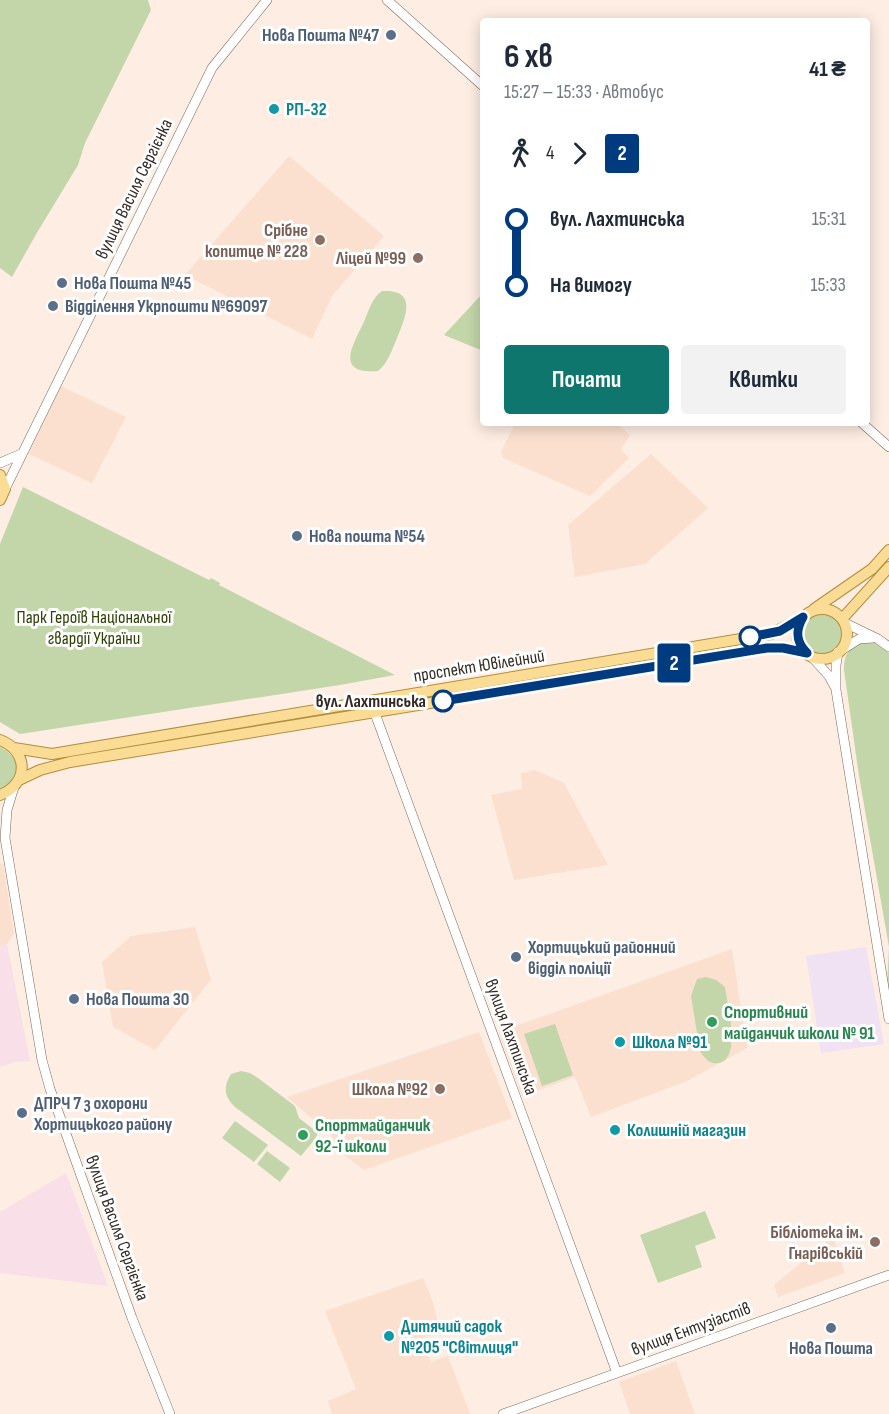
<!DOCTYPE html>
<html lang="uk">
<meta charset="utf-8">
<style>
body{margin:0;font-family:"Sofia Sans Condensed",sans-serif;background:#f2f2f3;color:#1f2937;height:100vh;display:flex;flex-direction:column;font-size:22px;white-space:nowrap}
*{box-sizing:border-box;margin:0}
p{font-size:20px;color:#747a83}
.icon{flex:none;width:33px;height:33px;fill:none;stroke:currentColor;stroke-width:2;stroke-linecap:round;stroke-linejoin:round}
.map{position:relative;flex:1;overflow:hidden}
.side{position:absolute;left:480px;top:18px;width:390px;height:408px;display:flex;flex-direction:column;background:#fff;border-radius:6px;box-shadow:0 3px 15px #0003}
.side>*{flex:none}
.badge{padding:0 12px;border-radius:4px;font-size:21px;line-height:39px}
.map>.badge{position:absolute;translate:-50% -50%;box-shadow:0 0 0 3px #fff}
.legs{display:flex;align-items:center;gap:9px;height:66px;padding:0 24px;font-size:20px}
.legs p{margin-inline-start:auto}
.head{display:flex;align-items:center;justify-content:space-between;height:102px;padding:0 24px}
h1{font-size:33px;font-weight:700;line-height:45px}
.action{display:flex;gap:12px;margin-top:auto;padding:12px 24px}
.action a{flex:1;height:69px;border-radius:6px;background:#0f766e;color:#fff;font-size:24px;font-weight:700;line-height:69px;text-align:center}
.action a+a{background:#f2f2f3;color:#1f2937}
ul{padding:0 24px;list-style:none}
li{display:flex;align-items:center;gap:21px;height:66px;font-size:22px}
li i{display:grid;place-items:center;width:9px;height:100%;margin:0 8px;background:currentColor}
li i::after{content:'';width:15px;height:15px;margin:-8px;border:4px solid;border-radius:50%;background:#fff}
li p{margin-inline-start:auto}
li:first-child i{background:linear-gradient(#0000 50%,currentColor 0)}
li:last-child i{background:linear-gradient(currentColor 50%,#0000 0)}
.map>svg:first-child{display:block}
.built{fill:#fbe0cf}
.industrial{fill:#f8dfe8}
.medical{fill:#f0e1f3}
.green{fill:#c2d6a9}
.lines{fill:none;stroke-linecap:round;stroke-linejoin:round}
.secondary-casing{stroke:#7e6758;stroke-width:10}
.primary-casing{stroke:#b28e3d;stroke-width:12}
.secondary{stroke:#fff;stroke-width:9}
.primary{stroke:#fadc94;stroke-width:10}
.line-1-casing{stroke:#fff;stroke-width:14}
.line-1{stroke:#003b80;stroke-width:9}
.service-dot{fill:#5c6f8a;stroke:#fff;stroke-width:2}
.culture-dot{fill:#0f9aa8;stroke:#fff;stroke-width:2}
.education-dot{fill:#8d6e63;stroke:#fff;stroke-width:2}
.stop-1-dot{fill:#fff;stroke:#003b80;stroke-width:3}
.leisure-dot{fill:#2e9e5b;stroke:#fff;stroke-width:2}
.labels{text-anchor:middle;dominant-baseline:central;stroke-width:6;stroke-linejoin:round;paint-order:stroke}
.service-label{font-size:18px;font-weight:bold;fill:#4e5e75;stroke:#fff;text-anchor:start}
.culture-label{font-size:18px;font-weight:bold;fill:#0d838f;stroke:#fff;text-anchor:start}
.street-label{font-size:18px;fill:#332922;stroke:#fff}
.education-label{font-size:18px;font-weight:bold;fill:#785e54;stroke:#fff;text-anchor:end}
.park-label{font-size:18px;fill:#2f4205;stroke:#fff}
.stop-label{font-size:18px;font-weight:bold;fill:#332922;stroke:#fff;text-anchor:end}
.leisure-label{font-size:18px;font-weight:bold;fill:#27864d;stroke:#fff;text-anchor:start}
</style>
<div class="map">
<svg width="889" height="1414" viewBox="0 0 889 1414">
<rect width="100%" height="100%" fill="#fdede3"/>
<path class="built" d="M289,156L384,236L332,296L312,339L185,275Z
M61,386L126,417L92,483L28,454Z
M515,423H617L630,435L621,449L629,458L590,496L503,458L501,452Z
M651,454L708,508L645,564L575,577L568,525Z
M535,770L564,783L608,865L514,880L491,795L522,789L521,773Z
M3,863L14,934L7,944L0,945V864Z
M195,927L211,980L155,1050L113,1027L102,962L131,936Z
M732,949L747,1048L687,1081L591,1117L575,1077L522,1096L499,1032Z
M479,1032L512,1118L364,1170L339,1151L331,1135L287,1097Z
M833,1236L845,1273L778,1297L774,1285Z
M423,1278L431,1296L441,1332L420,1339L431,1362L448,1356L470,1414H332L328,1401L356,1389L325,1311Z
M676,1361L695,1414H630L619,1382Z"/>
<path class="industrial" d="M7,944L30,1061L15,1062L0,1067V945Z
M66,1173L108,1286L0,1273V1212Z"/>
<path class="medical" d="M866,947L884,1044L821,1053L806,956Z"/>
<path class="green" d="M0,0H148L151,10L85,143L78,165L38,231L12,277L0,268Z
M382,291C419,289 405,318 397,338C392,350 388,363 378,371C336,374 351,348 363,324C368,313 372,297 382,291Z
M483,293V351L444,335Z
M23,487L209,580L211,578L220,583L219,585L395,675L340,685L20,734L0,722V544Z
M801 633a22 22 0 1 1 44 0a22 22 0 1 1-44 0Z
M862,641L877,642L889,653V997L887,987L889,947L859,776L844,670C844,655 848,647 862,641Z
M0,747C11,752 23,766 15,778C12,783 4,787 0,791Z
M706,977L716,980L725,987C727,1004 742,1058 719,1063C710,1065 704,1058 700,1051L691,996L697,979Z
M555,1024L573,1075L542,1086L524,1034Z
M241,1071L250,1073L258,1078L295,1106L299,1118L318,1133L315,1139L301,1156L235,1107C224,1096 223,1087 231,1074Z
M235,1121L268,1145L254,1162L222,1138Z
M267,1151L290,1168L280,1182L257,1164Z
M705,1211L716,1238L695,1246L702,1267L658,1283L640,1235Z"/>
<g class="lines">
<defs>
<path id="secondary" d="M387,0L483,86
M862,423L889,447
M0,463L21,454
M5,489L212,68L267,0
M845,623L878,639L889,647
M840,651L859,639L873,638
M838,652L836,665V690L889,1019
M811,656L829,676L835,687
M373,708L617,1373
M14,787L7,810L5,838L42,1060L50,1089L132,1318L170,1414
M503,1414L889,1275"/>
<path id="primary" d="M0,475L5,489L0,500
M814,609L872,569L889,550
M797 634a25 25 0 1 1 50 0a25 25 0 1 1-50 0Z
M842,619L889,567
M0,740C29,751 29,784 0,795
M14,748L52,754L771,634L803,617
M19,780L40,770L70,762L767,648H783L807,653"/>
</defs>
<use href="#secondary" class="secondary-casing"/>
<use href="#primary" class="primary-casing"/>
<use href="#secondary" class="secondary"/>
<use href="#primary" class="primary"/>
</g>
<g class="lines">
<defs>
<path id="line-1" d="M443,701L767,648H783L807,653C796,642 795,631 803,617L780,631L750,637"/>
</defs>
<use href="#line-1" class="line-1-casing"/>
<use href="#line-1" class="line-1"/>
</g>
<g class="service-dot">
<circle cx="391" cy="35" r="6"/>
<circle cx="62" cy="283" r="6"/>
<circle cx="53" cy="306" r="6"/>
<circle cx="297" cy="536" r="6"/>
<circle cx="516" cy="957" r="6"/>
<circle cx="74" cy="999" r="6"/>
<circle cx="22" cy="1113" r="6"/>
<circle cx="831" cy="1328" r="6"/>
</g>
<g class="culture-dot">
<circle cx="274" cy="109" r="6"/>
<circle cx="620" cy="1042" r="6"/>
<circle cx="615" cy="1130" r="6"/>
<circle cx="389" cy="1336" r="6"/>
</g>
<g class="education-dot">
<circle cx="320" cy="240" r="6"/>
<circle cx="418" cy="258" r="6"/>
<circle cx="440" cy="1089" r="6"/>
<circle cx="875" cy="1242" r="6"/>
</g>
<g class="stop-1-dot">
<circle cx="750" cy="637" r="10"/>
<circle cx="443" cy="701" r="10"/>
</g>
<g class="leisure-dot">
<circle cx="712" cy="1022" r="6"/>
<circle cx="303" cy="1135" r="6"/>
</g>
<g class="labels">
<g class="service-label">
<text x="379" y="35" text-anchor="end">Нова Пошта №47</text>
<text x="74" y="283">Нова Пошта №45</text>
<text x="65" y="306">Відділення Укрпошти №69097</text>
<text x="309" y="536">Нова пошта №54</text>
<text x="528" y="947">Хортицький районний<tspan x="528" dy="21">відділ поліції</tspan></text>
<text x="86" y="999">Нова Пошта 30</text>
<text x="34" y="1103">ДПРЧ 7 з охорони<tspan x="34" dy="21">Хортицького району</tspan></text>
<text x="831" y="1348" text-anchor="middle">Нова Пошта</text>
</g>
<g class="culture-label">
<text x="286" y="109">РП-32</text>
<text x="632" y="1042">Школа №91</text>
<text x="627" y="1130">Колишній магазин</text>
<text x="401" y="1326">Дитячий садок<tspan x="401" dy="21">№205 "Свiтлиця"</tspan></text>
</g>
<g class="street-label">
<text transform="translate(134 189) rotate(-64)">вулиця Василя Сергієнка</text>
<text transform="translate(479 666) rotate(-9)">проспект Ювілейний</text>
<text transform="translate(511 1037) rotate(70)">вулиця Лахтинська</text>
<text transform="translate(117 1228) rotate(70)">вулиця Василя Сергієнка</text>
<text transform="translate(691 1329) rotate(-20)">вулиця Ентузіастів</text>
</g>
<g class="education-label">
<text x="308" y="230">Срібне<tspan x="308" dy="21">копитце № 228</tspan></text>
<text x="406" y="258">Ліцей №99</text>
<text x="428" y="1089">Школа №92</text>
<text x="863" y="1232">Бібліотека ім.<tspan x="863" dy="21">Гнарівській</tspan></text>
</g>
<g class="park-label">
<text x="94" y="617">Парк Героїв Національної<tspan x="94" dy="21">гвардії України</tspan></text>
</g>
<g class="stop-label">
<text x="426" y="701">вул. Лахтинська</text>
</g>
<g class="leisure-label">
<text x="724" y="1012">Спортивний<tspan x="724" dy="21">майданчик школи № 91</tspan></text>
<text x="315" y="1125">Спортмайданчик<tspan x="315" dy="21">92-ї школи</tspan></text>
</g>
</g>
</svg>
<b class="badge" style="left:674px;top:663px;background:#003b80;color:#fff">2</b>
<section class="side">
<div class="head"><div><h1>6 хв</h1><p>15:27 – 15:33 · Автобус</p></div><b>41 ₴</b></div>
<div class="legs"><svg class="icon" aria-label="walk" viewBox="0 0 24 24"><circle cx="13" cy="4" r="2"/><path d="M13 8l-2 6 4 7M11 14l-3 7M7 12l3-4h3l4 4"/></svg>4<svg class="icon" aria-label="forward" viewBox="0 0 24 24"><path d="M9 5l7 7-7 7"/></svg><b class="badge" style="background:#003b80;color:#fff">2</b></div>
<ul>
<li><i style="color:#003b80"></i><b>вул. Лахтинська</b><p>15:31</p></li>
<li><i style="color:#003b80"></i><b>На вимогу</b><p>15:33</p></li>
</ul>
<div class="action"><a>Почати</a><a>Квитки</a></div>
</section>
</div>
